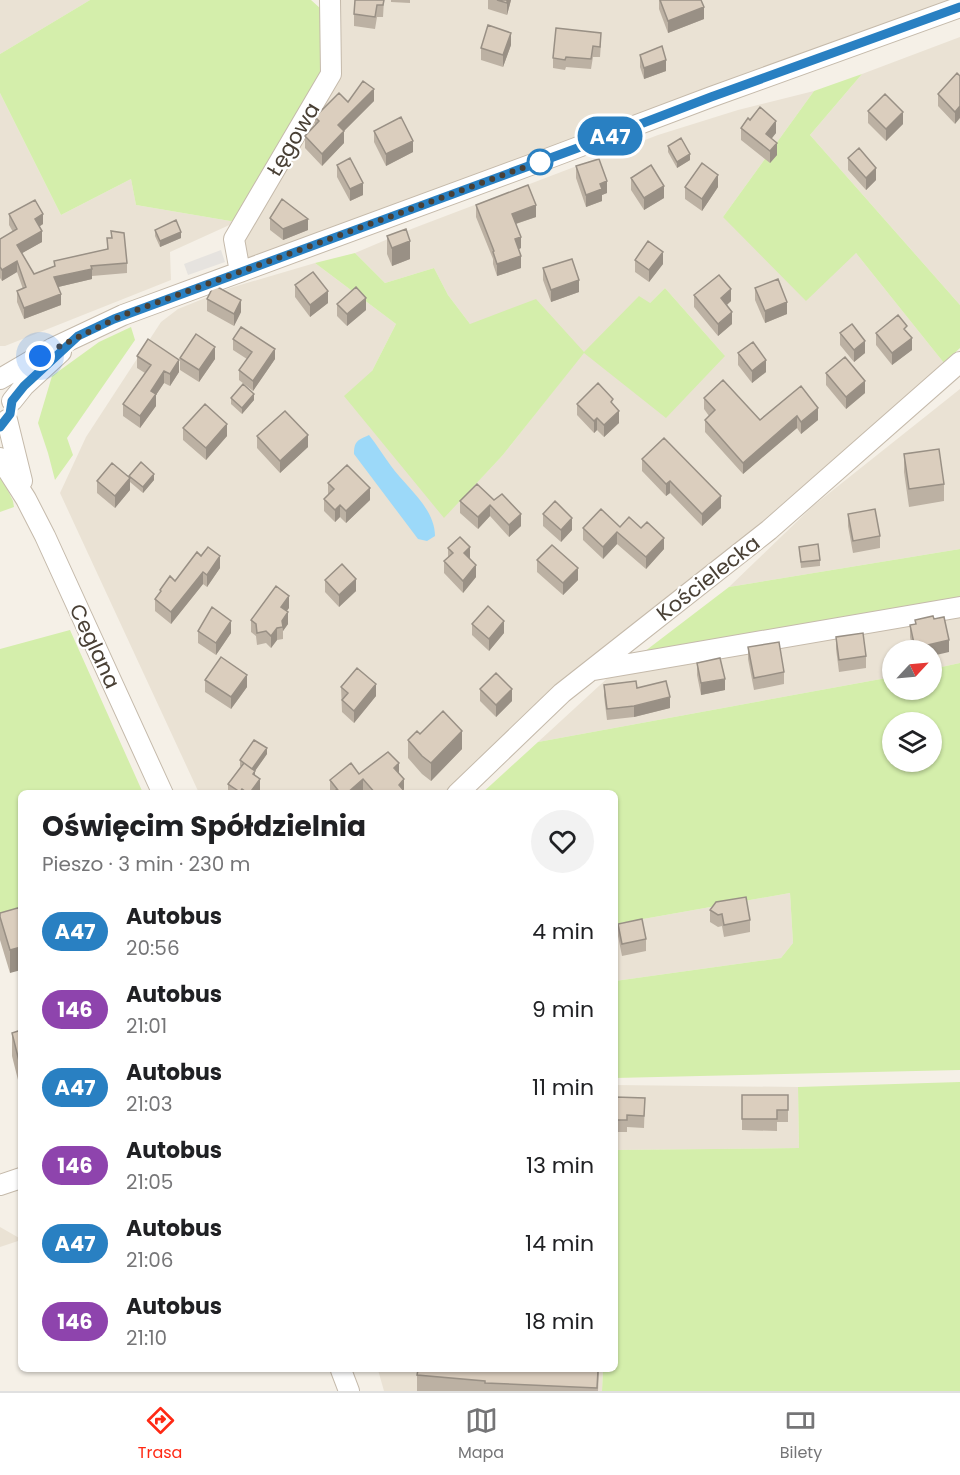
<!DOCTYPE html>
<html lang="pl">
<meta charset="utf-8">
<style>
body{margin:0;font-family:Poppins,sans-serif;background:#f2f2f2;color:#202124;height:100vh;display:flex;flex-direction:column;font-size:22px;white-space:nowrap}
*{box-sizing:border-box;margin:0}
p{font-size:20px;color:#757577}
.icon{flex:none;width:33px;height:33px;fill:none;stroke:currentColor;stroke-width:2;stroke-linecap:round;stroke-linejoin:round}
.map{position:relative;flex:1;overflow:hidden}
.sheet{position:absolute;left:18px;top:790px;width:600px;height:582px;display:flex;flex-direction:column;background:#fff;border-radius:9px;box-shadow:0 2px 4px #0004}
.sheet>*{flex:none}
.badge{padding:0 12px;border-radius:20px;font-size:21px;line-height:39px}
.needle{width:39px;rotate:64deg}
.tools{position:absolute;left:882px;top:640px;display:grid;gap:12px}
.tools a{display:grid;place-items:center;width:60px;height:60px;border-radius:50%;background:#fff;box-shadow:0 2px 4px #0004;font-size:30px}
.you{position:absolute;width:30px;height:30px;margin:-15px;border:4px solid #fff;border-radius:50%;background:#1a73e8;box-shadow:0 0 0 9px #1a73e833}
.map>.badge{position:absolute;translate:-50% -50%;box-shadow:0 0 0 3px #fff}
.round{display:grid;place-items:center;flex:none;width:63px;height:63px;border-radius:32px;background:#f2f2f2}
.head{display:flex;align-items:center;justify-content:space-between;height:102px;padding:0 24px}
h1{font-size:28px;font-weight:700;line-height:45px}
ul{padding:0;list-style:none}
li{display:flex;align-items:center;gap:18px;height:78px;padding:0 24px}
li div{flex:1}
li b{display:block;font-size:22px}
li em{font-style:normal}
li .badge{min-width:66px;font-weight:700;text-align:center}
.menu{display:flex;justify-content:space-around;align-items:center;height:84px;border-top:2px solid #e0e0e0;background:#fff;font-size:16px;color:#757577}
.menu a{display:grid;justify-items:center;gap:3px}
.menu .selected{color:#ff2914}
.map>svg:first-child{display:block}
.residential{fill:#eae2d4;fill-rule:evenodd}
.green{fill:#d4eeab;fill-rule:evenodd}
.parking{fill:#e6e3df}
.water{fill:#9cd9f9}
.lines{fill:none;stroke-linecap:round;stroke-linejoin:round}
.minor-casing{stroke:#c5baab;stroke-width:22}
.minor{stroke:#fff;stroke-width:20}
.wall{fill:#bcb1a3}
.shaded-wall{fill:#999085}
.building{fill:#dbcebe;stroke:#999085;stroke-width:1.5}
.line-casing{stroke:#fff;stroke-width:14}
.line{stroke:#2980c2;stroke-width:9}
.walk{stroke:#494035;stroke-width:6;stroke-dasharray:0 10.8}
.stop-dot{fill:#fff;stroke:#2980c2;stroke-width:3}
.labels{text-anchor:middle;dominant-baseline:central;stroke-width:4.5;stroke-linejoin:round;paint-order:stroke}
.street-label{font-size:21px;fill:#494035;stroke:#fff}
</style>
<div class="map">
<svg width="960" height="1391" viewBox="0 0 960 1391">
<rect width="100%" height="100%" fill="#f5f0e7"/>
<path class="residential" d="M0,0H90L0,54Z
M334,0H960L248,261L241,238L335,87L337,12Z
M960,37V305L810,135L862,74Z
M814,91L723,217L856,253L944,363L751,531L541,703L446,793H199L60,493L86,437L161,322L178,309L230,288L315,263L396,324L372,371L444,517L502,456L584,352L470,324L448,295L434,268L385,283L355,253L414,228L658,135L738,110ZM665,288L725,356L650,303Z
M0,93L61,215L131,179L136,205L236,222L170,252L171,280L5,346H0Z
M960,389V549L729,587L813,506Z
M960,610V663L932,669V651H892V677L538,742L612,674Z
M790,893L793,943L781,958L615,981V924Z
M615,1085L798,1087L799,1148L615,1150Z
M0,1227L21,1239V1240L0,1247Z
M378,1370H603L602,1391H384Z"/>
<path class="green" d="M90,0H311L321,9L322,72L236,222L136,205L131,179L61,215L0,93V54Z
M862,74L810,135L960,305V348L944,363L856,253L806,301L723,217L814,91Z
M355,253L385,283L434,268L448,295L470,324L536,299L584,352L639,296L650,303L665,288L725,356L666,418L584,353L502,456L444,518L344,396L372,371L396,324L315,263Z
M131,327L135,340L67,438L73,455L55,480L48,453L38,423L52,376L99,342Z
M0,474L13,501L14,507L0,512Z
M960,549V599L636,658L729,587Z
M70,630L143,793L21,794V907L0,914V649Z
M960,663V1070L615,1078V981L781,958L793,943L790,893L615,924V794H481L538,742L892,677V690H932V669ZM892,723H932V762H892Z
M960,1082V1391H602L603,1370H615V1150L799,1148L798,1087Z"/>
<path class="parking" d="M221,250L225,262L188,275L184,264Z"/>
<path class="water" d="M369,435C377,445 383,455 391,466C406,487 435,508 435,536L427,541L418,539L354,454C354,441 358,440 369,435Z"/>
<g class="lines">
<defs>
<path id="minor" d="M240,272L234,239L331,74L330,0
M0,379L53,348L123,315L544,160L711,97L960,7
M12,401L24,386L61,352
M7,420L22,481
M0,458L26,499L45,536L163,794
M594,670L960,607
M457,794L562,693L769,530L960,362
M0,1185L21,1178
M341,1370L349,1391"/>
</defs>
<use href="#minor" class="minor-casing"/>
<use href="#minor" class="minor"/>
</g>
<path class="wall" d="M384,0L383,17H377L375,29L354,26V14Z
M391,0H410V3L391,2Z
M488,0H511L507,15L488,9Z
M659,0H701L704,19L668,33L659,9Z
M601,43L600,57H593L591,69L566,67L565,70L553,68V58Z
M511,45L503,67L481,60V48Z
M640,55L666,71L644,79L640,67Z
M957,73L955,124L938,106V94Z
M374,101L344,131V143L322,166L305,148V136L315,126V117L348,102Z
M868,111L903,124L886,141L868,123Z
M750,120L776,133L771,138L777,155L770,163L741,140V128Z
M374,131L413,152L386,166L374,142Z
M668,146L690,160L677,168L668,152Z
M848,158L876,180L866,190L848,170Z
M337,165L363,195L350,201L337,177Z
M576,166L607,193L602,195V201L586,207L576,178Z
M631,178L664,198L644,210L631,190Z
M685,187H718L702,211L685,199Z
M476,205L536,217L516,224L521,248L519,249L521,268L497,276L493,264V259L476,217Z
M9,214L43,224L39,227L42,242L22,253L34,274L54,266V261L107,249V238L127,263V273L92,276V279L58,287L61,305L24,319L17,302V291L23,289L17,272L2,281L0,278V239L13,232L9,225Z
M270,218L308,230L283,240L270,230Z
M155,230L181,238L160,247L155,236Z
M387,236L410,259L392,266L387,254Z
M635,260L663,264L649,282L635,272Z
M543,268L579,292L551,302L543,280Z
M295,285L328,303L310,317L295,297Z
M755,288L787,314L765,323L755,300Z
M694,295L731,301L727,305L732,324L718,336L694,307Z
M207,299L241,312L234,326L207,311Z
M337,304L366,310L347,326L337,316Z
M907,332L912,350L892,365L876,345V333Z
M840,333L865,353L854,362L840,345Z
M233,339L275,359L253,391L239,380V370L247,359L233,350Z
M738,353L766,372L752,383L738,365Z
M137,356L179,372L170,386L164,383L156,395V406L140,428L123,416V404L145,373L137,368Z
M180,358L215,359L199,382L180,370Z
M826,373L865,393L846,409L826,385Z
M801,386L818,420L801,434L797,428L743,474L705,432V420L709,416L704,409V398L760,420Z
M231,398L254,400L242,414L231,404Z
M577,404L613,405L619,423L604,437L597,430L594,433L577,415Z
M183,428L227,436L206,460L183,440Z
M257,436L308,447L280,473L257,448Z
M904,454L944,484V501L909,507L904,472Z
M642,459L721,508L702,526L670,493L666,496L642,471Z
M129,476L154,480L143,493L130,482V490L115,508L97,493V481L129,477Z
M328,483L370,500L346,523L340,517L335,522L324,511V499L328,495Z
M477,484L521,526L509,537L490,516L478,529L460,513V501Z
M543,514L572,530L561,542L543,526Z
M848,514L880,536V548L853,553L848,526Z
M620,527L664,549L646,569L617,544L603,559L583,540V528Z
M799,547L820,560V566L801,568Z
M448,548L470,559L476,577L463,593L444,573V561L448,558Z
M197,552L220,568L207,587L203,584L171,624L155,611V599L160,593V590L175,581Z
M537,560L578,580L563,595L537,572Z
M325,580L356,591L339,607L325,592Z
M289,608L286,611L288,624L283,631V639L277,640L271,648L266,643L257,645L256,636L251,632V620Z
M934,619L949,652L913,651L910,637V625L915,624V620Z
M472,624L504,633L489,651L472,635Z
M198,631L231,633L216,655L198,643Z
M836,637L866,656V668L839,672L836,649Z
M748,647L784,672V684L754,690L748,659Z
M697,663L725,690L701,695L697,675Z
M205,680L247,687L231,709L205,692Z
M604,685L637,688L670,708L634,717L607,720L604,696Z
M341,687L376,696L354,723L342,712Z
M480,689L512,701L496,717L480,701Z
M420,734L462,749L431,781L422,774L408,758V740Z
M267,754L255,771V775L260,791L258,794H228V784L241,766H240V760Z
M359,774H399L405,794H366L363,790L359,794H332L330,791V780Z
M21,907L10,973L0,940V913Z
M710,910L750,920V932L724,937L722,926L718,927L710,922Z
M618,924L646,939V951L622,956L618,936Z
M21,1030V1092L12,1056V1033Z
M742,1095H788V1122H777V1131L742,1130Z
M615,1097L645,1098L644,1128L627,1127V1132H615Z
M599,1370L598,1391H417V1375Z"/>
<path class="shaded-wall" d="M507,0H511L507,15Z
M704,7V19L668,33V21Z
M511,33V45L503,67V55Z
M666,60V71L644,79V68Z
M374,89V101L344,131V143L322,166V154L338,125Z
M960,106V118L955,124V112Z
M903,112V124L886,141V129Z
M776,121V133L766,146V134Z
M413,141V152L386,166V154Z
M777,143V155L770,163V151Z
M690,154V160L677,168V162Z
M876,168V180L866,190V178Z
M718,175V187L702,211V199Z
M607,181V193L602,195V201L586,207V195L600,184Z
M363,183V195L350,201V189Z
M664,186V198L644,210V198Z
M536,205V217L512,225V214Z
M43,214V224L35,229V219Z
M308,219V230L283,240V229Z
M42,231V242L17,256V245Z
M181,232V238L160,247V241Z
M521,237V248L515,251V239Z
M410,241V259L392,266V248Z
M663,252V264L649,282V270Z
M521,256V268L497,276V264Z
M17,261V272L2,281V270Z
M92,269V279L54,288V277Z
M579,280V292L551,302V290Z
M731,289V301L721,310V298Z
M328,291V303L310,317V305Z
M61,294V305L24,319V308Z
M366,298V310L347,326V314Z
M241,300V312L234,326V314Z
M787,302V314L765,323V311Z
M732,312V324L718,336V324Z
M912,338V350L892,365V353Z
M865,341V353L854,362V350Z
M215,347V359L199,382V370Z
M275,349V359L253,391V381Z
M179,360V372L170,386V374Z
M766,360V372L752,383V371Z
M164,371V383L156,395V406L140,428V416L151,391Z
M865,381V393L846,409V397Z
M254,394V400L242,414V408Z
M818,408V420L801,434V422Z
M619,411V423L604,437V425Z
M797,416V428L743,474V463Z
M597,418V430L594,433V421Z
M227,424V436L206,460V448Z
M308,435V447L280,473V461Z
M154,474V480L143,493V487Z
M130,478V490L115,508V496Z
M670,481V493L666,496V484Z
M370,488V500L346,523V511Z
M721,496V508L702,526V514Z
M340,505V517L335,522V510Z
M490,505V516L478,529V517Z
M521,514V526L509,537V525Z
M572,518V530L561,542V530Z
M617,532V544L603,559V547Z
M664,538V549L646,569V557Z
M470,547V559L464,553Z
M220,556V568L207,587V575Z
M476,565V577L463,593V581Z
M578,568V580L563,595V583Z
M203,572V584L171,624V612Z
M356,579V591L339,607V595Z
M289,596V608L281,619V607Z
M288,612V624L283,631L282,621Z
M231,621V633L216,655V643Z
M504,621V633L489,651V639Z
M277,628V640L271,648V636Z
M949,640V652L932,656V651H915V648Z
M247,675V687L231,709V697Z
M725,679V690L701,695V683Z
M376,684V696L354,723V711Z
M512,689V701L496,717V705Z
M670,697V708L634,717V706Z
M462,731V749L431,781V763Z
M267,748V754L255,771V783L252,769Z
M399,763V774L394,768Z
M260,779V791L258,794H249Z
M363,779V790L359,794H345Z
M404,779V790L399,785Z
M21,947V970L10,973V950Z"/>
<path class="building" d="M355,0H384L383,5H377L375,17L354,14Z
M497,0H507V3Z
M660,0H701L704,7L668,21Z
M488,25L511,33L503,55L481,48Z
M556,28L601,33L600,47L593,46L591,59L566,57L565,60L553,58Z
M662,46L666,60L644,68L640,55Z
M957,73L960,76V106L955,112L938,94Z
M363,81L374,89L338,125L344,131L322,154L305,136L319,121L315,117L339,93L348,102Z
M885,94L903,112L886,129L868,111Z
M760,107L776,121L766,134L777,143L770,151L741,128L748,118L750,120Z
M401,117L413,141L386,154L374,131Z
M681,138L690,154L677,162L668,146Z
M859,148L876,168L866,178L848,158Z
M350,158L363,183L350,189L337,165Z
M599,159L607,181L600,184L602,189L586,195L576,166Z
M702,163L718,175L702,199L685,187Z
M651,165L664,186L644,198L631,178Z
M528,185L536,205L512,214L521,237L515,239L521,256L497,264L493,252L494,251L476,205Z
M282,199L308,219L283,229L270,218Z
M35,200L43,214L35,219L42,231L17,245L34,274L55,266L54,261L108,249L107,238H112L111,231L124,233L127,263L91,266L92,269L54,277L61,294L24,308L17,291L26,287L17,261L2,270L0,267V239L17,229L9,214Z
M176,220L181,232L160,241L155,230Z
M406,229L410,241L392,248L387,236Z
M648,241L663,252L649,270L635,260Z
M572,259L579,280L551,290L543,268Z
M313,272L328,291L310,305L295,285Z
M719,275L731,289L721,298L732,312L718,324L694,295Z
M778,279L787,302L765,311L755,288Z
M214,285L241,300L234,314L207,299Z
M356,287L366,298L347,314L337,304Z
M898,315L907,326L904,329L912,338L892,353L876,333Z
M852,324L865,341L854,350L840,333Z
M241,327L275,349L253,381L239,370L252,352L233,339Z
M196,334L215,347L199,370L180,358Z
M148,339L179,360L170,374L164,371L151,391L156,394L140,416L123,404L151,365L137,356Z
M753,342L766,360L752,371L738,353Z
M845,357L865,381L846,397L826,373Z
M723,380L760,420L801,386L818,408L801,422L797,416L743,463L705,420L715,410L704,398Z
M598,383L613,399L611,402L619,411L604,425L597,418L594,421L577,404Z
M243,384L254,394L242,408L231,398Z
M205,404L227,424L206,448L183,428Z
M285,411L308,435L280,461L257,436Z
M664,438L721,496L702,514L670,481L666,484L642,459Z
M939,449L944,484L909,489L904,454Z
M141,462L154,474L143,487L129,476Z
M112,463L130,478L115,496L97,481Z
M347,465L370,488L346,511L340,505L335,510L324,499L334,489L328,483Z
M477,484L494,500L502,494L521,514L509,525L490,505L478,517L460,501Z
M555,501L572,518L561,530L543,514Z
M601,509L620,527L629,517L641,528L647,522L664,538L646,557L617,532L603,547L583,528Z
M875,509L880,536L853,541L848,514Z
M460,537L470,547L464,553L476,565L463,581L444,561L453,553L448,548Z
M818,544L820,560L801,562L799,547Z
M552,545L578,568L563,583L537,560Z
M208,547L220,556L207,575L203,572L171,612L155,599L161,591L160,590L170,576L175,581L197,552L201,556Z
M342,564L356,579L339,595L325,580Z
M276,586L289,596L281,607L288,612L282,621L283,627L277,628L271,636L266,631L257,633L256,624L251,620Z
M488,606L504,621L489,639L472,624Z
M212,607L231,621L216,643L198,631Z
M933,616L934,619L944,617L949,640L915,648L910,625L916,624L915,620Z
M863,633L866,656L839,660L836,637Z
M779,642L784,672L754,678L748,647Z
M221,657L247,675L231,697L205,680Z
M720,658L725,679L701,683L697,663Z
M357,668L376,684L354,711L342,700L348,693L341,687Z
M496,673L512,689L496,705L480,689Z
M636,681L637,688L666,681L670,697L634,706L607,709L604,685Z
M443,711L462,731L431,763L422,756L408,740L417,731L420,734Z
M254,740L267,748L252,769L240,760Z
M388,752L399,763L394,768L404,779L399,785L405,792L404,794H376L363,779L346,794H341L330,780L351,763L359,774Z
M244,763L255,771L253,774L260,779L249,794L242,789L240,792L228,784Z
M337,789L341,794H332Z
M746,897L750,920L724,925L722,914L718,915L710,910L716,902Z
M21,907V947L10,950L0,917V913Z
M642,919L646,939L622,944L618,924Z
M21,1030V1069L12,1033Z
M742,1095H788V1110H777V1119H742Z
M615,1097L645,1098L644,1116L627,1115V1120H615Z
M418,1370H598L597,1388L485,1383V1381L417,1375Z"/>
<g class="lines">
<defs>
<path id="line" d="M0,427L10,414L12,401L24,386L78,336L114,319L583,146L711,97L960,7"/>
</defs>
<use href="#line" class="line-casing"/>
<use href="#line" class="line"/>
<path class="walk" d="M40,356L123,315L544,160L540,162"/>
</g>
<circle class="stop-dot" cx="540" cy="162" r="12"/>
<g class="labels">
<g class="street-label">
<text transform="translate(293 139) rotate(-59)">Łęgowa</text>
<text transform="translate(708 578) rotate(-38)">Kościelecka</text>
<text transform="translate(95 646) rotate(65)">Ceglana</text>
</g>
</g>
</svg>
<div class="tools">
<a><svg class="needle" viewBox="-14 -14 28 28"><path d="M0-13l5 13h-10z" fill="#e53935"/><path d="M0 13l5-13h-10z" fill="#757577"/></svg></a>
<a><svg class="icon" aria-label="layers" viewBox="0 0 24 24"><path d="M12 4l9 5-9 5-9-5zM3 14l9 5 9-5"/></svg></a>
</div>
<div class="you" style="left:40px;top:356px"></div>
<b class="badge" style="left:610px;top:136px;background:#2980c2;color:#fff">A47</b>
<section class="sheet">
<div class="head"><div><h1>Oświęcim Spółdzielnia</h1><p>Pieszo · 3 min · 230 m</p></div><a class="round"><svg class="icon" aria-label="heart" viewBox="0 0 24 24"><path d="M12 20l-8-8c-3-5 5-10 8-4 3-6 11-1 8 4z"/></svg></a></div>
<ul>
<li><span class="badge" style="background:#2980c2;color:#fff">A47</span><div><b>Autobus</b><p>20:56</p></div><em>4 min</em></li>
<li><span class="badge" style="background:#8e44ad;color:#fff">146</span><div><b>Autobus</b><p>21:01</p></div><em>9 min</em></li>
<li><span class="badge" style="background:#2980c2;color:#fff">A47</span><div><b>Autobus</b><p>21:03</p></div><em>11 min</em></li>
<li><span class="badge" style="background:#8e44ad;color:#fff">146</span><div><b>Autobus</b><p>21:05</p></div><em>13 min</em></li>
<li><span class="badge" style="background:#2980c2;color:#fff">A47</span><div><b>Autobus</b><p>21:06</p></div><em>14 min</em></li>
<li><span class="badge" style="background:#8e44ad;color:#fff">146</span><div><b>Autobus</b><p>21:10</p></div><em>18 min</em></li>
</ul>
</section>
</div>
<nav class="menu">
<a class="selected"><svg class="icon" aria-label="directions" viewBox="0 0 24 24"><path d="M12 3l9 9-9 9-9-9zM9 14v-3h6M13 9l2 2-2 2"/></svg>Trasa</a>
<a><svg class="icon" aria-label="map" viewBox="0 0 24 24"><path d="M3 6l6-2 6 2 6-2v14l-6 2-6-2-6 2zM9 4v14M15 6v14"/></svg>Mapa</a>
<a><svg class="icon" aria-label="tickets" viewBox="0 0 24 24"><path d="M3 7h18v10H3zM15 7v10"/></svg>Bilety</a>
</nav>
